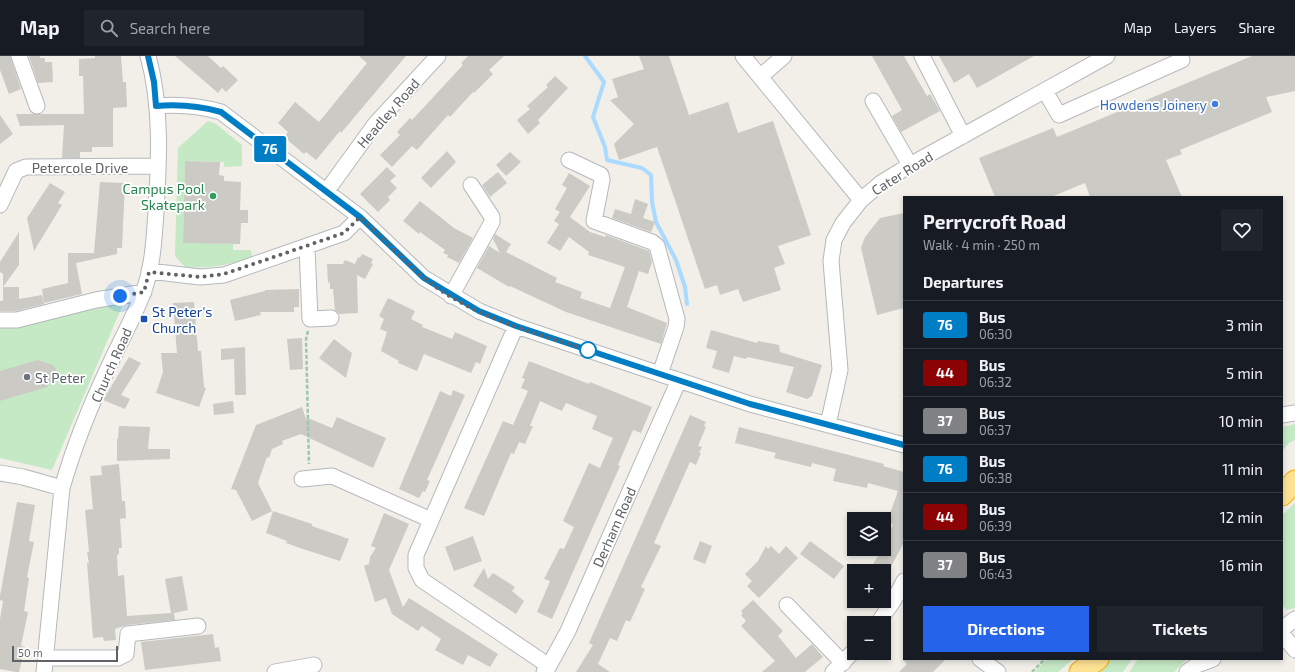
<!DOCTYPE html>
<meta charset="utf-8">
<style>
body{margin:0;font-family:"Exo 2",sans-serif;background:#20242c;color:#f1f3f6;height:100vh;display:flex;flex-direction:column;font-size:15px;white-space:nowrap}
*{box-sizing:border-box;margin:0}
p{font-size:13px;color:#9ea1a6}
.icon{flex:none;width:22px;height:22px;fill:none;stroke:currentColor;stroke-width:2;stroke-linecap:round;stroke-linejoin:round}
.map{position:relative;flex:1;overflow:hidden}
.panel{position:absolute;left:903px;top:140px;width:380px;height:464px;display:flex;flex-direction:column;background:#171b24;border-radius:0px;box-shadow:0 2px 6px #0003}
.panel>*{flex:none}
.badge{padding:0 8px;border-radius:3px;font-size:14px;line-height:26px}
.fabs{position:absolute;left:847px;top:456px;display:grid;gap:8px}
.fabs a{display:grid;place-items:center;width:44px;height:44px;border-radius:0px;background:#171b24;box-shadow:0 2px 6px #0003;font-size:20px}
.scale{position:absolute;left:12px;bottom:10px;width:106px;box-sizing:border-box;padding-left:4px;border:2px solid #5f6368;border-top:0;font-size:11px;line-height:14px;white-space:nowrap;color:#5f6368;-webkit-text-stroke:3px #fff;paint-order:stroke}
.you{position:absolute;width:20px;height:20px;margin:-10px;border:3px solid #fff;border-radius:50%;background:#1a73e8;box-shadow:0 0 0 6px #1a73e833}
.map>.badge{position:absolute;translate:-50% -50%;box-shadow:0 0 0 2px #fff}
h2{padding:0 20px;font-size:15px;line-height:36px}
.round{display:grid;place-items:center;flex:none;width:42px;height:42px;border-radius:0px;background:#20242c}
.summary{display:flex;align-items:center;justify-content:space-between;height:68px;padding:0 20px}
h1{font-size:19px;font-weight:700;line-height:30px}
.button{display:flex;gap:8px;margin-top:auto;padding:8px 20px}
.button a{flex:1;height:46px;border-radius:0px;background:#2563eb;color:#fff;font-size:16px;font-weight:700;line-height:46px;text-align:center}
.button a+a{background:#20242c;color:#f1f3f6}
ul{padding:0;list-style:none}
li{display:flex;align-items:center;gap:12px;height:48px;padding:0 20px;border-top:1px solid #363941}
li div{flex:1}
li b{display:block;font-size:15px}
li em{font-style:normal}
li .badge{min-width:44px;font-weight:700;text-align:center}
header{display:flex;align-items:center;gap:24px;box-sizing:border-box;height:56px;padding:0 20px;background:#171b24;border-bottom:1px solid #363941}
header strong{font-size:19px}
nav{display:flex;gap:22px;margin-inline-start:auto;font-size:14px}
.search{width:280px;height:36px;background:#20242c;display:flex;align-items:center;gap:10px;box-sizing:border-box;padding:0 14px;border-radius:0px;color:#9ea1a6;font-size:15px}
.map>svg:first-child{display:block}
.green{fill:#c5e8c5}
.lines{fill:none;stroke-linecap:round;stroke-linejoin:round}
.stream{stroke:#aadaff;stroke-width:4}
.building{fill:#cccac5}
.minor-casing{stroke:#b5b8bc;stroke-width:17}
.highway-casing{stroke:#f9ab00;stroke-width:23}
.path{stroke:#9cc7a9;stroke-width:2.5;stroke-dasharray:4 2;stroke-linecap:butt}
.minor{stroke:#fff;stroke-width:15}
.highway{stroke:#fde293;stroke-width:21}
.line-casing{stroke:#fff;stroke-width:9}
.line{stroke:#007ec5;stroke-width:6}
.walk{stroke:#5f6368;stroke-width:4;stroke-dasharray:0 7.2}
.shop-dot{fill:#3f7fe0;stroke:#fff;stroke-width:1.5}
.leisure-dot{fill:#2e9e5b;stroke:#fff;stroke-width:1.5}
.transit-dot{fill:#1a4fb4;stroke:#fff;stroke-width:1.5}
.stop-dot{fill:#fff;stroke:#007ec5;stroke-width:2}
.worship-dot{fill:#6b7280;stroke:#fff;stroke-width:1.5}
.labels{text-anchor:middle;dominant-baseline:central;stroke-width:3.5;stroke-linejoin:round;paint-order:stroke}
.shop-label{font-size:14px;fill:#366cbe;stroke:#fff;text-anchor:end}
.street-label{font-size:14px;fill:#5f6368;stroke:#fff}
.leisure-label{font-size:14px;fill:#27864d;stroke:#fff;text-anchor:end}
.transit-label{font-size:14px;fill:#164399;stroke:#fff;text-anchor:start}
.worship-label{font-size:14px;fill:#5b616d;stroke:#fff;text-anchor:start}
</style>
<header>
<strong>Map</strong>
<div class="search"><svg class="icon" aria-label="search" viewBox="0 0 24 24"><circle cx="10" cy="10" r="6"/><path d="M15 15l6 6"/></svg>Search here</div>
<nav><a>Map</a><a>Layers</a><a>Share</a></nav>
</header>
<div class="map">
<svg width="1295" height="616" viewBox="0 0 1295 616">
<rect width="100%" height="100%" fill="#f1efe8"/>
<path class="green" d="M208,65L216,68L242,89V110L224,111V106L185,105L183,186L233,188V194H251L252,201C228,209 211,213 185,211L175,200L178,92Z
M127,239L52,414L0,402V267Z
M1295,368V384L1289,387L1282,395V371Z
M1295,447V552L1287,554L1282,549V459Z
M1047,603H1073L1058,616H1035Z
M1110,603H1132L1123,616H1095Z
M1138,603H1187L1174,616H1129Z"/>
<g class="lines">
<path class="stream" d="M585,0L604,26L593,61L605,91L607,104L642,112L651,119L652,146L656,166L676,204L685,231L687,248"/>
</g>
<path class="building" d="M0,0H10L21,33L9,38L0,14Z
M29,0H40V2H45V6H52L53,26L38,27Z
M95,0H121L123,26H126L127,51L113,52V91H92V96H80V102H62L64,69L20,70L16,58H84L83,20H79V3L95,2Z
M175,0H208L221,12L223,10L238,24L226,36L222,32L218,37Z
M359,0H406L341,77L340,75L316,104L306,96L304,98L284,81L288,76L278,67L295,46L319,66L367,7Z
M468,0H504L489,14L493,18L474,37L473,36L450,61L448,59L417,94L412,90L392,111L380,99L400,79L397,76L410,62L412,64L463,9L461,7Z
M639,0H669L689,59L728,46L738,77L773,65L811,179L778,190L785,208L774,212L781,234L743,246L738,233L720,239L717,229L705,233L657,91L619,104L614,88L634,68L610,44L618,41L612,23L644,13Z
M872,0H904L927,40L930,38L940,55L901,76L892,60L902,54Z
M939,0H1034L977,32L969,18L954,27Z
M1252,0H1295V35L1266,41L1272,56L1180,94L1182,98L1166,104L1182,141H1090L1085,127L1051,141H995L979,102L1053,72L1057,81Z
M555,20L568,32L538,64L540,67L528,78L517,64L530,53L527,50L548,31L546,29Z
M0,59L13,78L0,88Z
M447,95L456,106L431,132L421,122Z
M510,96L521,106L506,120L496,109Z
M185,105L220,106L219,119L224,120V125L241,126L240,154H248V167H241L240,188L183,187Z
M387,111L396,120L390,125L397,132L388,141L390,144L378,156L360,138Z
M498,116L507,127L490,141L482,129Z
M569,117L590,130L570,161L590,176L605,181L606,179L649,195L652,206L648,218L639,215L627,251L667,267L661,288L566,256L510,230L509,231L477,212L489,190L500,197L493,183L495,178L511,188L506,196L557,222L555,226L582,236L580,242L610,252L625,211L588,199L589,196L569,181L560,195L547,187L559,168L554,165L560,156L555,153L567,132L562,129Z
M100,126L125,127L122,192H117V198L76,207L82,238L44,247L42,233L68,227V197H94Z
M50,127L65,136L58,147L62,149L34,195L27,162Z
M635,143L648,148L643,162L655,166L651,176L612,162L615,153L631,158Z
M420,145L454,172L473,182L459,207L447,201L448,199L443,197L445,194L420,176L419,178L403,165Z
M904,157V252L877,259L861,192L865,181L880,162Z
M19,176V209L3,231H19V243L42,239L44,248L16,255H0V245H3V218L0,216V206Z
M362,198L373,203L371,207L373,208L365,223L357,219L358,257L339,258L335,254L333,233H330V226L328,227L327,208H343L345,204L355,208L358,201L360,202Z
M299,233V251H294V256H260L261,259L235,265L230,244L265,235V234Z
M388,242L415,255L411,263L423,269L422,271L452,283L455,276L487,290L480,308L476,306L471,317L424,298L417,315L398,307L399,305L381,295L387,276L380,273L384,263L379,260Z
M194,246L198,295H201L204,331L206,332L199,351L156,337L163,316L161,297H177L173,247Z
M711,274L757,287L758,285L779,289L780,296L822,309L812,340L807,343L786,336L794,311L747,301L746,303L734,300L729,317L712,312L717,295L706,292Z
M302,282L303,313L290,314L287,283Z
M334,283L352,297L346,322L319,302Z
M245,291L246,339H235L234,303L221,304V293Z
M129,301L141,307L121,339L130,343L125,353L103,344Z
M38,304L53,309L56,313V319L47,331L0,345V315Z
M529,305L589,328L590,326L652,351L641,377L633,374L618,409L620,410L552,563L537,556L550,525L544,523L560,492L564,493L574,471L563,465L589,407L600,412L613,382L592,373L597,360L566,347L562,355L540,345L530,370H533L525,388L519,386L514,398L511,397L484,460L464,452L503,365L513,369L528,335L521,332L525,323L522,322Z
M453,334L465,339L427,424L430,425L425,436L423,435L419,442L399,433L440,335L451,340Z
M233,345L234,357L214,359L213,348Z
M302,351L306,363L308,362L332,372L337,361L386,382L373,412L301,378L282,385L283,388L272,393L269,402L267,401L258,427L272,455L252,465L236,434L231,433L256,369Z
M690,359L706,366L704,370L706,371L698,390L702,391L699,397H701L696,409L690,406L654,487L661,490L641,531L645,533L630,566L626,564L617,585L610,582L598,608L610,616H576L593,589L589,587Z
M119,370L150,371L148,393H170V403L117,405V383H118Z
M739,371L884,408L883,410L904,416V486L889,515H869L882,493H884V488L893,468L887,466L898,435L868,427L867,432L833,425L836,413L812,407L811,411L774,402L776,397L735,387Z
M119,408L122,445H125L126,462L120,463L122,492H119V498L117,499L118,520L124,519L127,560L171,557L165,523L182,520L188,554L174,557L175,564L127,569L115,573L116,584L104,585L103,581L93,582L87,507H89L87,496H89L85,454L93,453L90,420L102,419L101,410Z
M17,446L35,449L29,485L34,486L27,521L29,522L24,555L28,556L21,590L25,591L19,616H16L0,613V563L3,545L0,544V540Z
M273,455L312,468V470L349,483L340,505L303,493L286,487L287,485L266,477Z
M384,457L409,468L389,514L403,551L409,542L498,598L490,611L468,599L463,609L435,594L441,583L422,570L418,575L392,558L386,542L375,546L364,510L369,508L370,501L376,492L371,490Z
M473,480L482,505L454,515L445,491Z
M700,485L712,490L705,508L693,503Z
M810,485L844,510L834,523L800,498Z
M766,490L768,493L771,490L779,498L786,490L798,502L759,542L747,530L752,525L745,518L758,505Z
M484,512L488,523L493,517L515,531L512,535L524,545L516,558L473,530Z
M753,544L783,575L778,580L796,602L812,588L823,601L805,616H762L775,605L741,570L746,565L741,559L743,557L741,555Z
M213,578L215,592L219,591L221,605L145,614L141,586Z
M902,603H946L933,616H899L907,608Z"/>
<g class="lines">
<defs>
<path id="minor" d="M19,0L37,50
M743,0L861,144
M922,0L963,80
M760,21L784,0
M1045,35L1059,59L1182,4L1180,0
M873,45L910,109
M157,50C179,48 200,50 221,56L360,161L424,222L479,255L516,270L750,348L904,389
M569,104L601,119L602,124L594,165L652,186L657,190L677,263L676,271L660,318
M326,136L376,67L438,0
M0,149L16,115L26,111L158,110
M307,191L310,263L331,262
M149,215L200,221L224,219L344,177L360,161
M451,240L492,166V161L471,129
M0,264H17L96,244L144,236
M516,270L416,499V512L422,524L549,610
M1282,359L1295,357
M828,369L840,314L831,205L834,184L843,167L861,144L881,127L910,109L1107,0
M0,417L23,421L62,432
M302,423L332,420L431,464
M787,549L843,607
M878,567L894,544L904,525
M1282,573L1295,563
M1282,578L1295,594
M46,602H118L126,598L128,578L198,570
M980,603L998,616
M44,616L62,432C74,390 91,348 110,308C121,284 134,261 143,237C153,211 154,183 156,156C159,105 162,50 148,0
M275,616L314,609
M544,616L549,610L568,575L679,324
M833,616L854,595
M1187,616L1197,609L1213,603"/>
<path id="highway" d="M1282,439L1295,425
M1080,616L1098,603"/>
</defs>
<use href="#minor" class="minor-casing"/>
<use href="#highway" class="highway-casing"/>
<path class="path" d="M308,275L306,283L309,408
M1032,616L1045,603"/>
<use href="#minor" class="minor"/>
<use href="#highway" class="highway"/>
</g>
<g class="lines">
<defs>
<path id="line" d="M148,0L154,26L156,50C179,48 200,50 221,56L360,161L424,222L479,255L516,270L750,348L904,389"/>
</defs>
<use href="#line" class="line-casing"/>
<use href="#line" class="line"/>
<path class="walk" d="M120,240L144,236L149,216L200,221L224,218L344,177L360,161C382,180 402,203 424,222C470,260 532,276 588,294"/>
</g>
<circle class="shop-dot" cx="1215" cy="48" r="4"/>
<circle class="leisure-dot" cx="213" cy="140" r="4"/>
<rect class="transit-dot" x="140" y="259" width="8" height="8" rx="2"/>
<circle class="stop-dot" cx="588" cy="294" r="8"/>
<circle class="worship-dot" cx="27" cy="321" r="4"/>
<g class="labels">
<g class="shop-label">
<text x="1207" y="48">Howdens Joinery</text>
</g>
<g class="street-label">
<text transform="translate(388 57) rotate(-49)">Headley Road</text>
<text x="80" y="111">Petercole Drive</text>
<text transform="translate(902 117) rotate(-32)">Cater Road</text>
<text transform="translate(111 309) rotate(-66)">Church Road</text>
<text transform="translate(614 471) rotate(-66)">Derham Road</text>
</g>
<g class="leisure-label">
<text x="205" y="132">Campus Pool<tspan x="205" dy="16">Skatepark</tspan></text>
</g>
<g class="transit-label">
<text x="152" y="255">St Peter's<tspan x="152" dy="16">Church</tspan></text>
</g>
<g class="worship-label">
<text x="35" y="321">St Peter</text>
</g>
</g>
</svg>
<div class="fabs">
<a><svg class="icon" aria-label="layers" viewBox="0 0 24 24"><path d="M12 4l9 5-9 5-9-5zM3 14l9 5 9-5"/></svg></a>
<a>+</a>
<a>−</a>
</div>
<div class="scale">50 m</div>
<div class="you" style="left:120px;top:240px"></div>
<b class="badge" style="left:270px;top:93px;background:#007ec5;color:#fff">76</b>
<section class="panel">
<div class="summary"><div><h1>Perrycroft Road</h1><p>Walk · 4 min · 250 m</p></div><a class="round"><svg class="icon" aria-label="heart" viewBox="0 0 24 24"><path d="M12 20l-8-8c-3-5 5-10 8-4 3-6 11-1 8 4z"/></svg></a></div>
<h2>Departures</h2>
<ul>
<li><span class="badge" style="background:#007ec5;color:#fff">76</span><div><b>Bus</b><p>06:30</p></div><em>3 min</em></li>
<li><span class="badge" style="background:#8b0304;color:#fff">44</span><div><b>Bus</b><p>06:32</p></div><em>5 min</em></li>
<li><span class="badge" style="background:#808285;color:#fff">37</span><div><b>Bus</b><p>06:37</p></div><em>10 min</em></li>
<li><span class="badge" style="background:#007ec5;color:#fff">76</span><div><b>Bus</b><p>06:38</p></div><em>11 min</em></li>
<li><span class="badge" style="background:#8b0304;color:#fff">44</span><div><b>Bus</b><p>06:39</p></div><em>12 min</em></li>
<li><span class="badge" style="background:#808285;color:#fff">37</span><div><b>Bus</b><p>06:43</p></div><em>16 min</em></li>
</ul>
<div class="button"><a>Directions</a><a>Tickets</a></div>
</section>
</div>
